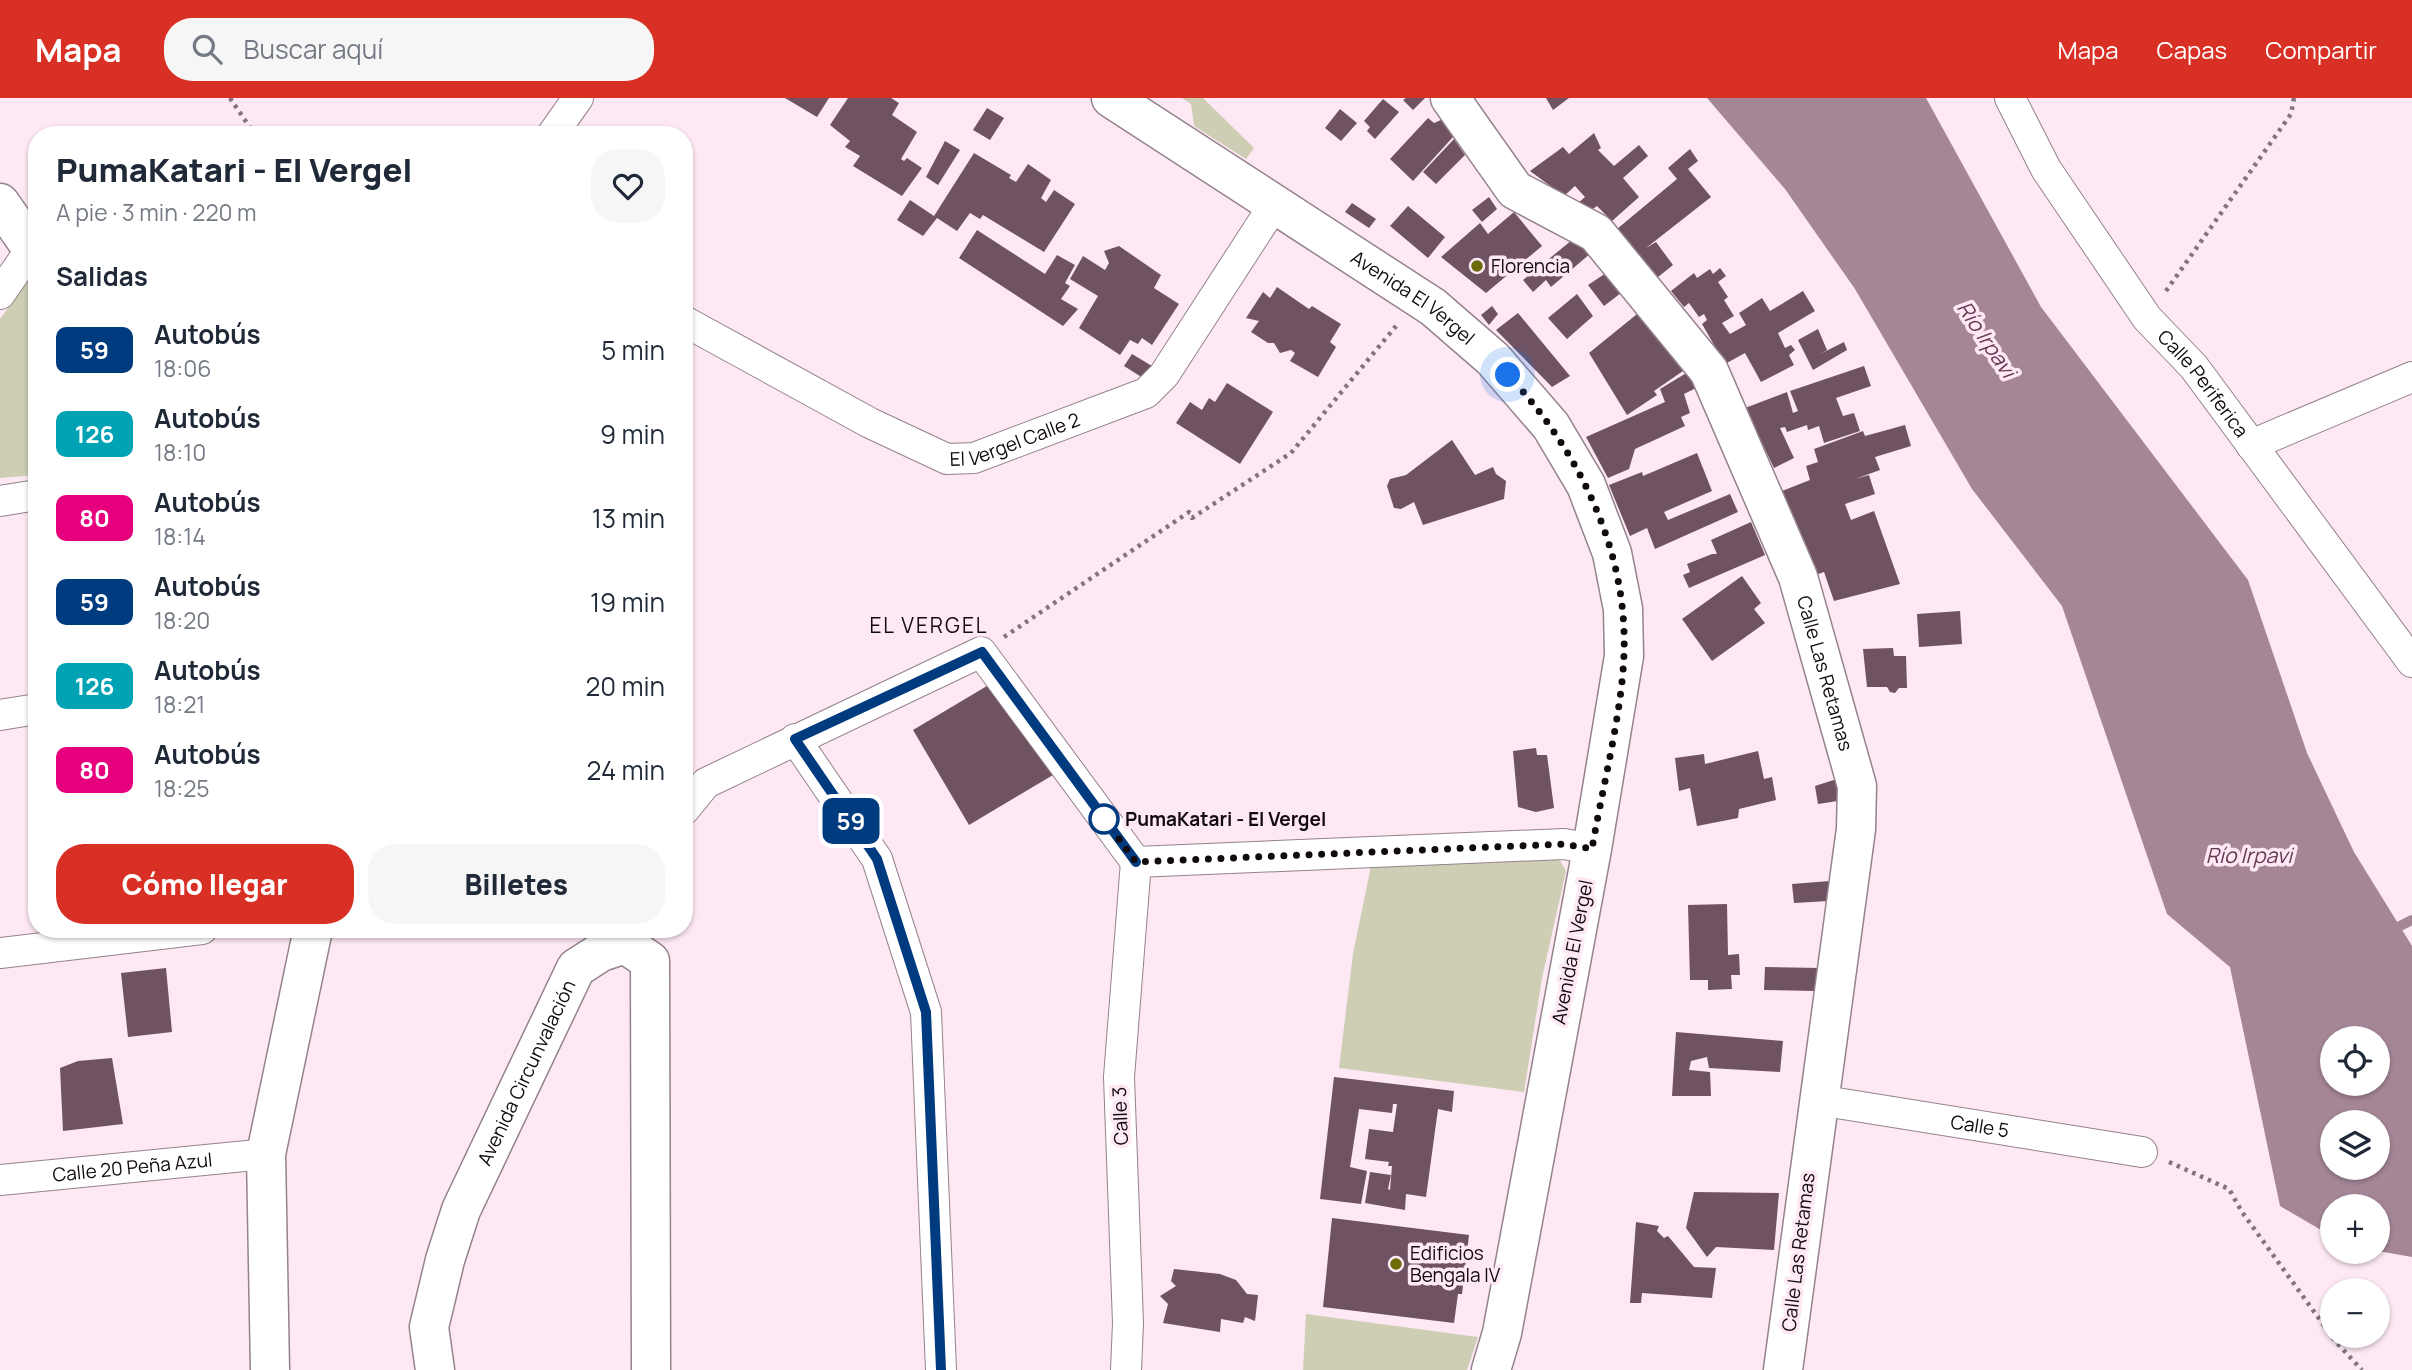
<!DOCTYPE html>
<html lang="es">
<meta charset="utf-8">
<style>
body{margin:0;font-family:Manrope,sans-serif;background:#f6f6f7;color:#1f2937;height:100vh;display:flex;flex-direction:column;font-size:26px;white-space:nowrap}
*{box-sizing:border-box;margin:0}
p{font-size:23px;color:#747a83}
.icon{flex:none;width:38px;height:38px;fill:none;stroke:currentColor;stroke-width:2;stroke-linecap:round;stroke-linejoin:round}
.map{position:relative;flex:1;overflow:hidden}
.details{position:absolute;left:28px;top:28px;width:665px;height:812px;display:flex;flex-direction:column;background:#fff;border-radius:28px;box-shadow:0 2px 5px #0004}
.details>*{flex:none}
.badge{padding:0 14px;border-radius:10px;font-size:24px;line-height:46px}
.fabs{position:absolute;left:2320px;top:928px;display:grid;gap:14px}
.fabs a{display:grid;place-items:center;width:70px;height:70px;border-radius:50%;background:#fff;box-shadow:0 2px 5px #0004;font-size:35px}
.you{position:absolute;width:35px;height:35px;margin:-18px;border:5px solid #fff;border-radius:50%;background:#1a73e8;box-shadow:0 0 0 10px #1a73e833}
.map>.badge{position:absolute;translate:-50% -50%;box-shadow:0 0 0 4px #fff}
h2{padding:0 28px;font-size:26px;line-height:63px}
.round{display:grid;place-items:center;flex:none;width:74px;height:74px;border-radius:28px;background:#f6f6f7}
.head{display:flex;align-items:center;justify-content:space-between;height:119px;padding:0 28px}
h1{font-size:33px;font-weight:800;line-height:52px}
.primary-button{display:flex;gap:14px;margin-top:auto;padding:14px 28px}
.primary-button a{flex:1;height:80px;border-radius:28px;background:#d93025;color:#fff;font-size:28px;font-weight:800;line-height:80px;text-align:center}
.primary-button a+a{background:#f6f6f7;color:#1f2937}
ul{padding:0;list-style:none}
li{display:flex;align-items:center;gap:21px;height:84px;padding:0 28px}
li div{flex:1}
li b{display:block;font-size:26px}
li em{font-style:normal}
li .badge{min-width:77px;font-weight:700;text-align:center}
header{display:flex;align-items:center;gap:42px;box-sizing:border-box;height:98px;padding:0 35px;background:#d93025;color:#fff}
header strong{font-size:33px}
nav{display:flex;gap:38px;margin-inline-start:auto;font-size:24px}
.search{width:490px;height:63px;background:#f6f6f7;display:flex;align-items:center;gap:18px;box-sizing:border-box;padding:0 24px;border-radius:28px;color:#747a83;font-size:26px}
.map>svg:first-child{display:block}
.green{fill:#cdceb3}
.water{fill:#a58697;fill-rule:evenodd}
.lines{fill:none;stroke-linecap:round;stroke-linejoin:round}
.stream{stroke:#a58697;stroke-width:10}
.building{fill:#6f5363}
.minor-casing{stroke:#94828c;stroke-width:32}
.tertiary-casing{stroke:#94828c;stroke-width:41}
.secondary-casing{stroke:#94828c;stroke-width:41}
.path{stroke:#82747c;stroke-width:4.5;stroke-dasharray:3.5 5;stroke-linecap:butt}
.minor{stroke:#fff;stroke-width:30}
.tertiary{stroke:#fff;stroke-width:38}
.secondary{stroke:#fff;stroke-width:38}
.line-casing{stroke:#fff;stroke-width:16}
.line{stroke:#003b80;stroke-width:10}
.walk{stroke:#110a0e;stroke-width:7;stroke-dasharray:0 12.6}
.poi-dot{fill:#6c6b09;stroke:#fde8f4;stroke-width:2.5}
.stop-dot{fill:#fff;stroke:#003b80;stroke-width:3.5}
.labels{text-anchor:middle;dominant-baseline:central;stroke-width:7;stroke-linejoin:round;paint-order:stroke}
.poi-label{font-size:19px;fill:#110a0e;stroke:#fde8f4;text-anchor:start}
.street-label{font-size:19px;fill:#110a0e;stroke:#fde8f4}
.stop-label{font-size:19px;font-weight:bold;fill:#110a0e;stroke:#fde8f4;text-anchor:start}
.water-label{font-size:21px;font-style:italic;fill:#653853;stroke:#fde8f4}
.neighbourhood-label{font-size:21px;letter-spacing:2px;fill:#110a0e;stroke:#fde8f4}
</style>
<header>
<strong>Mapa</strong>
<div class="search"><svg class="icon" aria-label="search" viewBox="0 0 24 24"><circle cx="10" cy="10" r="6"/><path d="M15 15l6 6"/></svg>Buscar aquí</div>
<nav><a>Mapa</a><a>Capas</a><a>Compartir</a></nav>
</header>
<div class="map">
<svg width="2412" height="1272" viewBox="0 0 2412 1272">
<rect width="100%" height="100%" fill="#fde8f4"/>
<path class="green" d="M1182,0H1203L1254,50L1246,61L1194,28L1191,6Z
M28,183L37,184V377L0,380V221Z
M1558,759L1566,773L1542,880L1524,994L1339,970L1353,856L1371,768Z
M1306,1216L1478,1239L1467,1272H1303Z"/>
<path class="water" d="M1707,0H1926L2041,209L2248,482L2307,655L2354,754L2412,848V1159L2378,1153V1108H2333V1139L2280,1108L2230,869L2167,816L2062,508L1972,391L1855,191L1785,91ZM2333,940H2378V985H2333ZM2333,1024H2378V1069H2333Z"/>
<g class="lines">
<path class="stream" d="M2390,833L2412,822"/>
</g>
<path class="building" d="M785,0H829L817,19Z
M848,0H891L899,5L892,17L917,34L901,61L904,63L907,60L922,70L902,98L853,68L860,58L845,49L850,43L830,27Z
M1406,0H1425L1413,12L1403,2Z
M1546,0H1569L1553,12Z
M1383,1L1399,14L1375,41L1367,33L1370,29L1364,23Z
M987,10L1004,20L990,42L973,32Z
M1340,11L1357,25L1341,43L1325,30Z
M1428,20L1434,25L1441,22L1453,39L1413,83L1390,61Z
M1594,35L1601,50L1598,52L1614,68L1639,47L1648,58L1623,80L1639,99L1612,123L1597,108L1590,113L1578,105L1585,99L1575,88L1564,98L1530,73L1563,49L1569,56Z
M1454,41L1465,57L1436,86L1423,74Z
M945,43L960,52L938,87L926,79Z
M1690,51L1698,63L1688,71L1711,99L1646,150L1656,144L1673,167L1658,179L1617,131L1677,81L1668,70Z
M974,55L1011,77L1009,80L1016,84L1028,66L1051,82L1041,100L1046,104L1054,92L1075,106L1044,154L983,117L980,121L970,115L957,133L937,120L923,138L897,122L910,102L934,118Z
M1489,99L1497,111L1482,124L1472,112Z
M1352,105L1376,121L1369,130L1345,114Z
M1408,108L1445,139L1428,160L1390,128Z
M1514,114L1542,148L1486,195L1441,159L1480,125L1488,136Z
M977,132L1045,176L1057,157L1075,167L1065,185L1070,188L1061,201L1078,211L1063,228L959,160Z
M1577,138L1591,155L1551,189L1546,182L1533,194L1523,182Z
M1119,148L1161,177L1154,190L1179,206L1152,247L1142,240L1138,246L1130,242L1120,257L1079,230L1098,198L1070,181L1083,158L1105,172L1109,165L1104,153Z
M1720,170L1726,178L1718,184L1728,199L1724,202L1734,218L1722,225L1730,236L1746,227L1739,215L1762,200L1770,213L1803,193L1815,213L1778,235L1785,250L1791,247L1795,252L1789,257L1794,267L1761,284L1745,255L1725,266L1702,226L1707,222L1704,216L1699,219L1689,205L1684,209L1671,193L1694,175L1697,180L1710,171L1713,176Z
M1606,175L1621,195L1604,208L1588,187Z
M1277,189L1309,211L1312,208L1341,226L1330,244L1336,249L1318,279L1290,263L1295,255L1291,252L1280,255L1274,245H1268L1251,234L1259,223L1246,220L1263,194L1270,200Z
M1577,196L1593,218L1567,241L1548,220Z
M1492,208L1498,216L1489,227L1481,217Z
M1642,212L1683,273L1654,293L1657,297L1627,317L1589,255Z
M1518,215L1570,278L1552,289L1496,232Z
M1818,231L1827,252L1820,256L1844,244L1847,252L1813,272L1798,242Z
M1132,256L1152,268L1143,280L1124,268Z
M1864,268L1871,288L1836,300L1843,318L1854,315L1860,333L1824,345L1819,328L1808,332L1807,327L1787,334L1785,329L1780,330L1794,360L1774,370L1745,310L1787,294L1793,315L1798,313L1790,293Z
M1688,274L1698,289L1684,296L1690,315L1681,319L1685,328L1635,351L1629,371L1608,380L1586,339L1665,304L1660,291Z
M1227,285L1273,314L1240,366L1176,325L1190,304L1202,312L1209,300L1215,304Z
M1905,327L1911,348L1875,359L1880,372L1855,381L1869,377L1875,396L1845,406L1851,422L1874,413L1900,486L1834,503L1824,474L1813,478L1782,393L1810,382L1806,368L1818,364L1814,351L1863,333L1865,338Z
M1452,342L1475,377L1493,369L1496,376L1506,383L1504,401L1423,427L1414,404L1401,411L1394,410L1387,388L1390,381L1406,377Z
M1697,355L1712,393L1664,414L1668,422L1730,396L1738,414L1655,451L1647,430L1630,438L1609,387L1642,374L1643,378Z
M1751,424L1765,457L1689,490L1683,477L1690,474L1687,466L1712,456H1717L1711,442Z
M1742,478L1761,505L1754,511L1765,525L1712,563L1682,521Z
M1960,513L1962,546L1919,549L1917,516Z
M1893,550L1894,558H1906L1907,590H1899L1895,595L1890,594L1887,589H1867L1863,551Z
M997,582L1053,677L969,727L913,632Z
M1536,650L1537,657H1547L1554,710L1536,714L1518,709L1513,653Z
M1758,653L1764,681L1772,679L1776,702L1739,711L1738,720L1697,728L1690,690L1679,693L1675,660L1704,656L1705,666Z
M1837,681L1844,702L1818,706L1815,688Z
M1830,783L1828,803L1794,805L1792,786Z
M1727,806L1728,857L1739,856L1740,877H1731L1732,891L1708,892V882H1690L1688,807Z
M1765,869L1820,870L1817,893L1764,892Z
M166,870L172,934L128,939L121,875Z
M1676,934L1783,943L1780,974L1709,970L1707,959L1691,963L1689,972L1710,974L1711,998H1672Z
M112,960L123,1026L63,1033L60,970L78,963Z
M1334,979L1454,993L1452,1014L1438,1011L1426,1099L1406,1096L1405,1112L1365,1105L1370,1074L1391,1077L1388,1091L1390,1092L1392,1068H1388L1389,1064L1365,1061L1369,1031L1393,1034L1397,1006H1393L1392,1015L1359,1011L1350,1069L1367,1073L1361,1106L1320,1101Z
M1694,1094L1779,1095L1774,1152L1716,1149L1707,1159L1686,1130Z
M1332,1120L1469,1137L1462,1196H1458L1454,1225L1323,1209Z
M1636,1124L1659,1128L1657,1133L1664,1140L1668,1138L1694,1169L1716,1170L1712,1200L1642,1195L1641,1205H1630Z
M1174,1171L1220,1176L1236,1182L1247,1196L1258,1197L1255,1223L1245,1219L1243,1225L1221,1221L1220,1234L1163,1225L1168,1206L1160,1198L1176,1188L1171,1183Z"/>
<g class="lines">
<defs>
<g id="minor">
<path id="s1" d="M2010,0L2046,71L2147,220L2194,269L2412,564"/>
<path d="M552,37L578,0"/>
<path d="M0,196L31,151"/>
<path id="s2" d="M684,223L870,325L947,361L974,360L1146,295L1164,277L1274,107"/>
<path d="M2251,347L2412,279"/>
<path d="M0,403L37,397"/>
<path d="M0,617L37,611"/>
<path d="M795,641L877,761L926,914L941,1272"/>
<path d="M684,712L706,685L981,554L1136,764"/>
<path d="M1136,764L1564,746L1592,751"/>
<path d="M0,855L202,831"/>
<path id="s3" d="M1818,1002L2142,1054"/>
<path id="s4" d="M0,1082L266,1056"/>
<path d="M1126,1272L1128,1225L1119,979L1136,764"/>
</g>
<g id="tertiary">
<path id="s5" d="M1450,0L1515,92L1596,135L1709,273L1798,479L1857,688L1856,731L1783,1272"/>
<path d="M0,105L37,158"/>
<path d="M270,1272L266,1056L313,831"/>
<path id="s6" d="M435,1272L429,1229L445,1162L461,1112L576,870L601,854L625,846L650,863L651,1272"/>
</g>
<g id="secondary">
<path id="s7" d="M1111,0L1433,209L1493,261L1551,328L1586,387L1612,455L1623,511L1624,558L1592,751L1502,1235L1491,1272"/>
</g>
</defs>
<use href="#minor" class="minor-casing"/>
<use href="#tertiary" class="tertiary-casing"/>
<use href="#secondary" class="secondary-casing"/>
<path class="path" d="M230,0L255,37
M2166,193L2291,16L2294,0
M1004,539L1189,414L1192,420L1291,355L1396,228
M2169,1064L2229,1091L2242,1114L2336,1244L2362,1272"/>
<use href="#minor" class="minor"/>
<use href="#tertiary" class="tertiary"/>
<use href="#secondary" class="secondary"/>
</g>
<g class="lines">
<defs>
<path id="line" d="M941,1272L926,914L877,761L795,641L982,554L1136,764"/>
</defs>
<use href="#line" class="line-casing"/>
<use href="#line" class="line"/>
<path class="walk" d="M1104,721L1136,764L1564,746L1592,751C1602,691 1622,615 1624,556C1628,452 1578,351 1508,277"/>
</g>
<g class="poi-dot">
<circle cx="1477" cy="168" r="7"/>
<circle cx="1396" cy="1166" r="7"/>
</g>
<circle class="stop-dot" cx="1104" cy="721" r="14"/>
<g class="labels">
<g class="poi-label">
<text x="1491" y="168">Florencia</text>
<text x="1410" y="1155">Edificios<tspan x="1410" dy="22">Bengala IV</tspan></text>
</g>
<g class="street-label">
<text stroke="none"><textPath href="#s7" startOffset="362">Avenida El Vergel</textPath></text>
<text stroke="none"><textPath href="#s1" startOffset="346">Calle Periferica</textPath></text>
<text stroke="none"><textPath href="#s2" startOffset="368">El Vergel Calle 2</textPath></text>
<text stroke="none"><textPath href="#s5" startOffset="707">Calle Las Retamas</textPath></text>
<text transform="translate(1572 854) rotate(-79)">Avenida El Vergel</text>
<text stroke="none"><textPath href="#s6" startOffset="317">Avenida Circunvalación</textPath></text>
<text transform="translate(1120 1018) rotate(-92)">Calle 3</text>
<text stroke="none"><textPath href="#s3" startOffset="164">Calle 5</textPath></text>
<text stroke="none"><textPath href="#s4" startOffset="133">Calle 20 Peña Azul</textPath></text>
<text transform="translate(1798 1154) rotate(-83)">Calle Las Retamas</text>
</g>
<g class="stop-label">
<text x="1125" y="721">PumaKatari - El Vergel</text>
</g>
<g class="water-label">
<text transform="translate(1987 241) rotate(56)">Río Irpavi</text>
<text x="2249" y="757">Río Irpavi</text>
</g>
<g class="neighbourhood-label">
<text x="929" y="527">EL VERGEL</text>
</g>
</g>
</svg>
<div class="fabs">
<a><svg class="icon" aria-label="locate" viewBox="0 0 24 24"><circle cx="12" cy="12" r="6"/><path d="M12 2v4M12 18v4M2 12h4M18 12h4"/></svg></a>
<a><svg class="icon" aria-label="layers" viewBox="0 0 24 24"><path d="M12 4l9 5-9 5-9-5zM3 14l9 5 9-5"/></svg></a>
<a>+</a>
<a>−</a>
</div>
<div class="you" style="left:1508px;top:277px"></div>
<b class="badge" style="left:851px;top:723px;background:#003b80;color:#fff">59</b>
<section class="details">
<div class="head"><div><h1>PumaKatari - El Vergel</h1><p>A pie · 3 min · 220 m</p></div><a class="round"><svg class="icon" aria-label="heart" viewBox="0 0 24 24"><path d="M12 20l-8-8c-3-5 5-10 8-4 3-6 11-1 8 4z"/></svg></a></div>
<h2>Salidas</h2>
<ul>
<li><span class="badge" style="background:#003b80;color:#fff">59</span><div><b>Autobús</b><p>18:06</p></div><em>5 min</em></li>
<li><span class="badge" style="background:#00a3b4;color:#fff">126</span><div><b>Autobús</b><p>18:10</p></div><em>9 min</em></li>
<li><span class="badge" style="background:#e6007e;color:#fff">80</span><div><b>Autobús</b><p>18:14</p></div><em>13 min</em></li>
<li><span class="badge" style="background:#003b80;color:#fff">59</span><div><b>Autobús</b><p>18:20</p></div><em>19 min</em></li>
<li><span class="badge" style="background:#00a3b4;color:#fff">126</span><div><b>Autobús</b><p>18:21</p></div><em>20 min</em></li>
<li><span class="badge" style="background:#e6007e;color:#fff">80</span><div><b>Autobús</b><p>18:25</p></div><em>24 min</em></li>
</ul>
<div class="primary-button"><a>Cómo llegar</a><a>Billetes</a></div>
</section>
</div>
